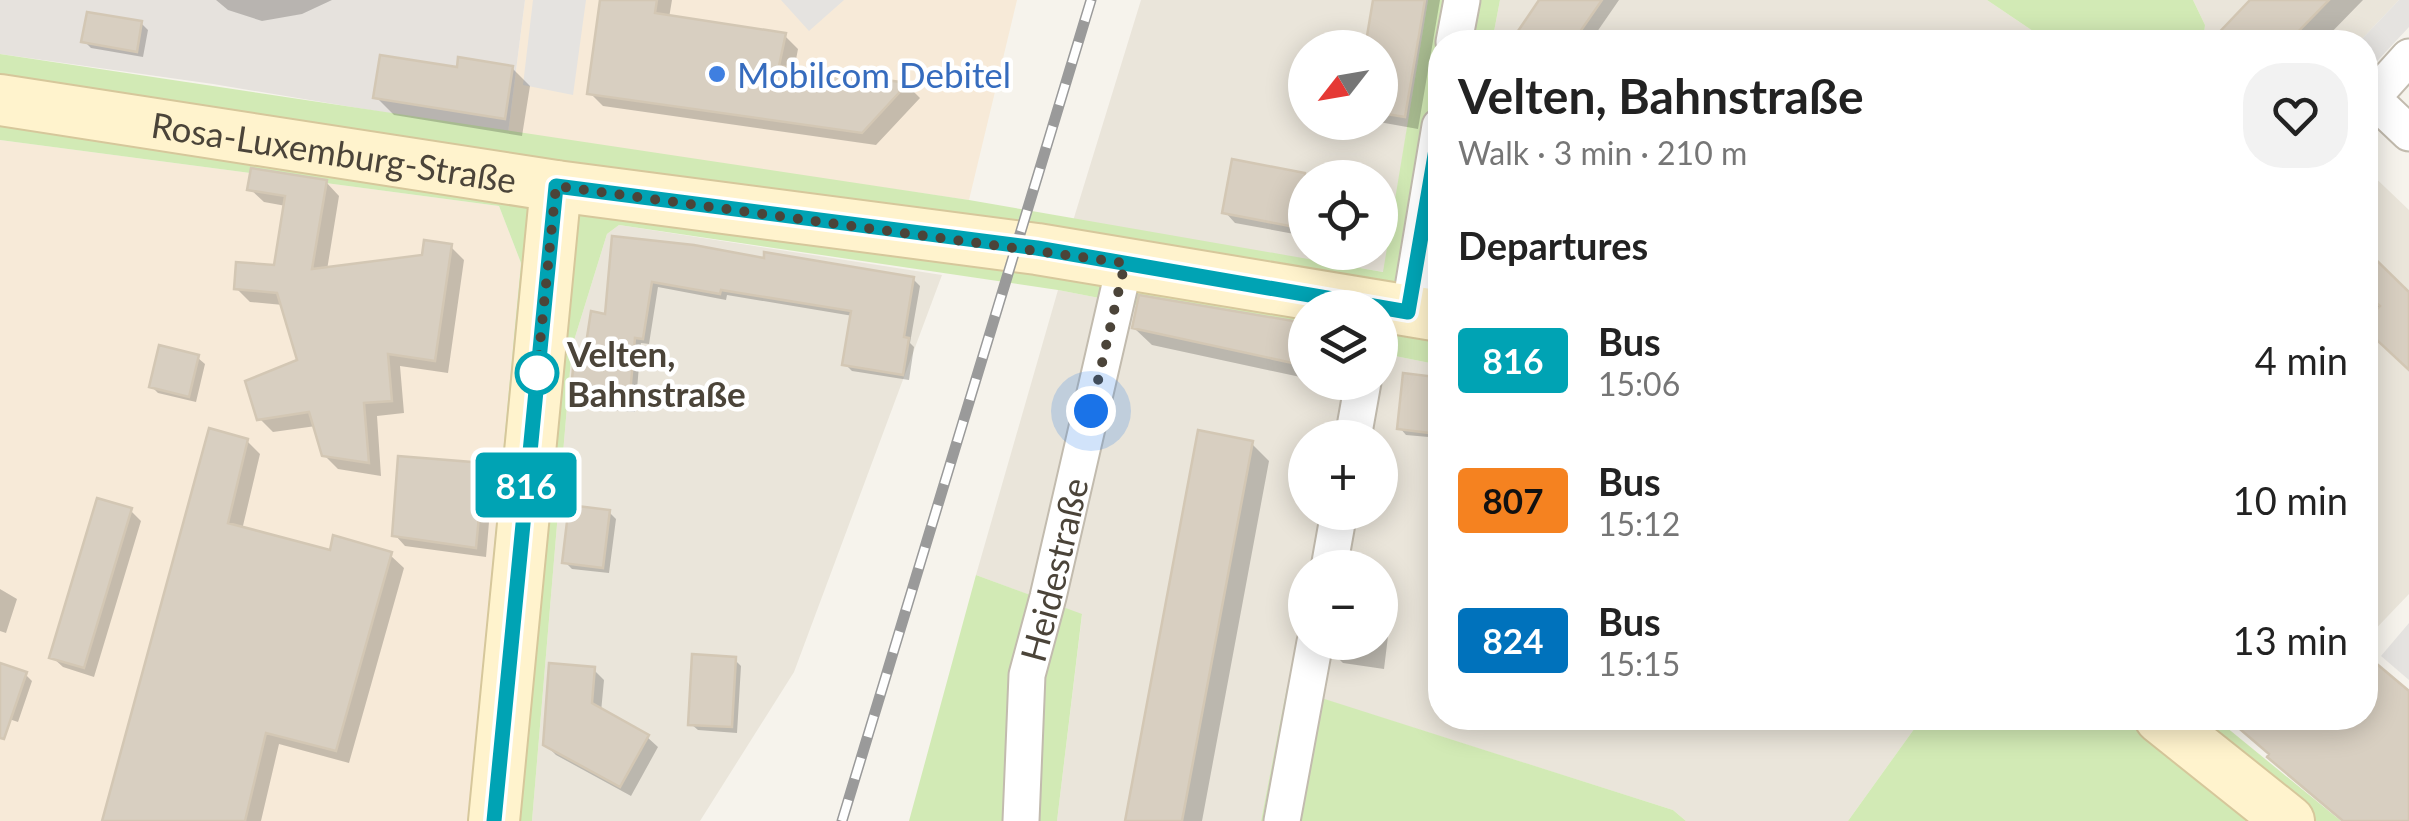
<!DOCTYPE html>
<meta charset="utf-8">
<style>
body{margin:0;font-family:Lato,sans-serif;background:#f2f2f2;color:#222;height:100vh;display:flex;flex-direction:column;font-size:38px;white-space:nowrap}
*{box-sizing:border-box;margin:0}
p{font-size:32px;color:#767676}
.icon{flex:none;width:55px;height:55px;fill:none;stroke:currentColor;stroke-width:2;stroke-linecap:round;stroke-linejoin:round}
.map{position:relative;flex:1;overflow:hidden}
.details{position:absolute;left:1428px;top:30px;width:950px;height:700px;display:flex;flex-direction:column;background:#fff;border-radius:40px;box-shadow:0 5px 25px #0003}
.details>*{flex:none}
.badge{padding:0 20px;border-radius:8px;font-size:35px;line-height:65px}
.needle{width:65px;rotate:239deg}
.controls{position:absolute;left:1288px;top:30px;display:grid;gap:20px}
.controls a{display:grid;place-items:center;width:110px;height:110px;border-radius:50%;background:#fff;box-shadow:0 5px 25px #0003;font-size:50px}
.you{position:absolute;width:50px;height:50px;margin:-25px;border:8px solid #fff;border-radius:50%;background:#1a73e8;box-shadow:0 0 0 15px #1a73e833}
.map>.badge{position:absolute;translate:-50% -50%;box-shadow:0 0 0 5px #fff}
h2{padding:0 30px;font-size:38px;line-height:90px}
.round{display:grid;place-items:center;flex:none;width:105px;height:105px;border-radius:40px;background:#f2f2f2}
.overview{display:flex;align-items:center;justify-content:space-between;height:170px;padding:0 30px}
h1{font-size:48px;font-weight:700;line-height:75px}
ul{padding:0;list-style:none}
li{display:flex;align-items:center;gap:30px;height:140px;padding:0 30px}
li div{flex:1}
li b{display:block;font-size:38px}
li em{font-style:normal}
li .badge{min-width:110px;font-weight:700;text-align:center}
.map>svg:first-child{display:block}
.residential{fill:#eae5da;fill-rule:evenodd}
.commercial{fill:#f7ead8}
.industrial{fill:#e6e2dd}
.green{fill:#d2eab5}
.parking{fill:#e5e3e0}
.shadow{fill:#0003}
.building{fill:#d8cfc1;stroke:#d3c7b4;stroke-width:2.5}
.lines{fill:none;stroke-linecap:round;stroke-linejoin:round}
.street-casing{stroke:#c2bbae;stroke-width:39}
.secondary-casing{stroke:#d6c79b;stroke-width:54}
.street{stroke:#fff;stroke-width:35}
.secondary{stroke:#fff3cd;stroke-width:50}
.rail-casing{stroke:#9a9a9a;stroke-width:11}
.rail{stroke:#fff;stroke-width:8;stroke-dasharray:22;stroke-linecap:butt}
.line-casing{stroke:#fff;stroke-width:22}
.line{stroke:#00a3b4;stroke-width:15}
.walk{stroke:#4b4439;stroke-width:10;stroke-dasharray:0 18}
.shop-dot{fill:#3f7fe0;stroke:#fff;stroke-width:4}
.stop-dot{fill:#fff;stroke:#00a3b4;stroke-width:5}
.labels{text-anchor:middle;dominant-baseline:central;stroke-width:9;stroke-linejoin:round;paint-order:stroke}
.shop-label{font-size:35px;fill:#366cbe;stroke:#fff;text-anchor:start}
.street-label{font-size:35px;fill:#4b4439;stroke:#fff}
.stop-label{font-size:35px;font-weight:bold;fill:#4b4439;stroke:#fff;text-anchor:start}
</style>
<div class="map">
<svg width="2409" height="821" viewBox="0 0 2409 821">
<rect width="100%" height="100%" fill="#f6f3ec"/>
<path class="residential" d="M1141,0H1428L1384,272L1073,221ZM1305,48H1380V122H1305ZM1305,178H1380V252H1305Z
M1500,0H1987L2049,42H1492Z
M2193,0H2399L2359,42H2203L2205,25Z
M2365,168L2409,210V594L2365,640Z
M619,225L942,275L794,672L700,821H532L572,347L607,234Z
M1058,290L1305,338V382H1380V353L1440,365V718H1922L1848,821H1686L1673,810L1288,688L1261,821H1057L1082,615L976,575ZM1305,438H1380V512H1305ZM1305,568H1380V642H1305Z"/>
<path class="commercial" d="M525,0H1017L969,200L508,133Z
M0,140L499,206L521,263L468,821H0Z"/>
<path class="industrial" d="M0,0H525L508,133L213,84L0,54Z"/>
<path class="green" d="M1428,0H1500L1492,42H1440V365L1380,353V308H1305V338L1058,290L619,225L607,234L572,347L532,821H468L521,263L499,206L0,140V54L969,200L1383,272Z
M1987,0H2193L2205,25L2203,42H2049Z
M976,575L1082,614L1057,821H909Z
M1287,687L1673,810L1686,821H1261Z
M1922,718H2215L2341,821H1848Z"/>
<path class="parking" d="M533,0H586L573,95L523,85Z
M781,0H844L809,31Z
M2399,0H2409V27L2365,74V42H2359Z
M2409,623V680L2381,656Z"/>
<path class="shadow" d="M216,0H332L302,14L262,21L228,10Z
M602,0H672L669,18L784,35L798,49L794,70L907,85L920,98L876,145L603,106L590,93Z
M1376,0H1440L1418,129L1379,122L1380,48Z
M1542,0H1619L1590,42H1528L1519,33Z
M2254,0H2363L2322,42H2220L2217,39Z
M141,23L148,30L143,57L91,48L84,41Z
M512,68L530,86L522,136L394,115L376,97L459,70Z
M1234,162L1316,178H1305V236L1235,223L1225,212Z
M326,182L339,196L327,270L424,257L451,247L464,260L448,373L400,366L404,413L377,416L381,476L338,469L324,455L316,426L273,432L259,418L300,362L283,305L250,302L236,288L276,268L286,206L264,202L250,189Z
M1380,189L1391,200L1382,250H1380Z
M614,239L913,279L920,286L910,343L914,347L909,380L852,371L845,364L853,316L727,295L726,300L658,287L649,344L641,343L635,412L580,407L573,400L586,360L607,316Z
M2365,252L2402,289L2405,287L2409,291V366L2365,325Z
M1305,325V378L1152,345L1134,328Z
M198,358L205,364L196,402L158,393L151,386Z
M1405,376L1440,380V438L1406,435L1400,428Z
M247,441L260,454L242,530L331,553L390,555L404,568L349,763L279,744L261,821H105Z
M1251,443L1269,461L1202,821H1127Z
M483,466L493,476L486,557L405,546L395,535Z
M131,511L141,521L94,677L63,667L52,657Z
M609,512L616,519L609,573L572,569L565,562Z
M0,589L17,599L6,633L0,631Z
M1380,613L1390,620L1384,669L1343,663L1336,656L1337,642H1380Z
M734,659L741,666L737,733L698,730L691,724Z
M0,666L25,674L32,681L18,722L0,716Z
M594,670L604,680L601,712L647,737L658,747L631,796L556,755L545,744Z
M2365,671L2409,694V821H2345L2229,718H2365Z"/>
<path class="building" d="M600,0H657L655,13L786,33L779,66L908,83L862,133L587,94Z
M1373,0H1425L1405,117L1380,113V48H1365Z
M1539,0H1602L1573,42H1528L1516,34Z
M2250,0H2329L2288,42H2210Z
M87,12L142,21L137,52L81,42Z
M380,55L457,67L458,57L513,66L505,119L373,98Z
M1232,159L1305,173V229L1222,213Z
M251,168L327,180L312,269L422,255L424,240L452,244L435,361L388,354L392,401L364,403L369,463L322,456L309,412L257,420L245,381L297,360L277,293L234,289L236,262L274,265L285,196L247,190Z
M612,236L694,245L764,258V252L914,277L904,337L909,338L903,375L842,365L851,311L721,290L720,294L652,282L643,339L635,338L629,406L570,401L574,357H584L591,311L605,314Z
M2365,249L2409,292V370L2365,329V321L2380,306L2365,293Z
M1139,295L1305,323L1297,364L1132,328Z
M159,345L199,355L189,397L149,387Z
M1403,373L1436,377L1430,433L1397,429Z
M209,428L248,439L228,523L330,550L333,535L392,552L336,751L266,733L245,821H102Z
M1198,430L1253,441L1182,821H1125Z
M398,456L484,463L476,548L392,536Z
M97,498L132,508L84,668L49,658Z
M569,505L610,510L603,568L562,563Z
M692,654L736,657L732,727L688,725Z
M2365,654L2409,691V821H2343L2267,757L2269,754L2227,718H2365Z
M0,663L27,672L4,739L0,738Z
M549,663L595,667L592,703L649,735L620,787L543,745Z"/>
<g class="lines">
<defs>
<g id="street">
<path d="M1454,42L1462,0"/>
<path d="M2409,57L2372,98L2409,133"/>
<path d="M1409,312L1440,126"/>
<path d="M1353,438L1363,382"/>
<path d="M1329,568L1339,512"/>
<path id="s1" d="M1021,821L1027,675L1048,597L1125,263"/>
<path d="M1282,821L1315,642"/>
</g>
<g id="secondary">
<path id="s2" d="M0,100L556,186L1037,249L1440,316"/>
<path d="M2160,718L2289,821"/>
<path d="M494,821L556,186"/>
</g>
</defs>
<use href="#street" class="street-casing"/>
<use href="#secondary" class="secondary-casing"/>
<use href="#street" class="street"/>
<use href="#secondary" class="secondary"/>
<defs>
<path id="rail" d="M842,821L1091,0"/>
</defs>
<use href="#rail" class="rail-casing"/>
<use href="#rail" class="rail"/>
</g>
<g class="lines">
<defs>
<path id="line" d="M494,821L556,186L1037,248L1408,312L1440,126"/>
</defs>
<use href="#line" class="line-casing"/>
<use href="#line" class="line"/>
<path class="walk" d="M537,373L556,186L1125,263L1091,411"/>
</g>
<circle class="shop-dot" cx="717" cy="74" r="10"/>
<circle class="stop-dot" cx="537" cy="373" r="20"/>
<g class="labels">
<g class="shop-label">
<text x="737" y="74">Mobilcom Debitel</text>
</g>
<g class="street-label">
<text stroke="none"><textPath href="#s2" startOffset="338">Rosa-Luxemburg-Straße</textPath></text>
<text stroke="none"><textPath href="#s1" startOffset="255">Heidestraße</textPath></text>
</g>
<g class="stop-label">
<text x="567" y="353">Velten,<tspan x="567" dy="40">Bahnstraße</tspan></text>
</g>
</g>
</svg>
<div class="controls">
<a><svg class="needle" viewBox="-14 -14 28 28"><path d="M0-13l5 13h-10z" fill="#e53935"/><path d="M0 13l5-13h-10z" fill="#767676"/></svg></a>
<a><svg class="icon" aria-label="locate" viewBox="0 0 24 24"><circle cx="12" cy="12" r="6"/><path d="M12 2v4M12 18v4M2 12h4M18 12h4"/></svg></a>
<a><svg class="icon" aria-label="layers" viewBox="0 0 24 24"><path d="M12 4l9 5-9 5-9-5zM3 14l9 5 9-5"/></svg></a>
<a>+</a>
<a>−</a>
</div>
<div class="you" style="left:1091px;top:411px"></div>
<b class="badge" style="left:526px;top:485px;background:#00a3b4;color:#fff">816</b>
<section class="details">
<div class="overview"><div><h1>Velten, Bahnstraße</h1><p>Walk · 3 min · 210 m</p></div><a class="round"><svg class="icon" aria-label="heart" viewBox="0 0 24 24"><path d="M12 20l-8-8c-3-5 5-10 8-4 3-6 11-1 8 4z"/></svg></a></div>
<h2>Departures</h2>
<ul>
<li><span class="badge" style="background:#00a3b4;color:#fff">816</span><div><b>Bus</b><p>15:06</p></div><em>4 min</em></li>
<li><span class="badge" style="background:#f58220;color:#111">807</span><div><b>Bus</b><p>15:12</p></div><em>10 min</em></li>
<li><span class="badge" style="background:#0072bc;color:#fff">824</span><div><b>Bus</b><p>15:15</p></div><em>13 min</em></li>
</ul>
</section>
</div>
